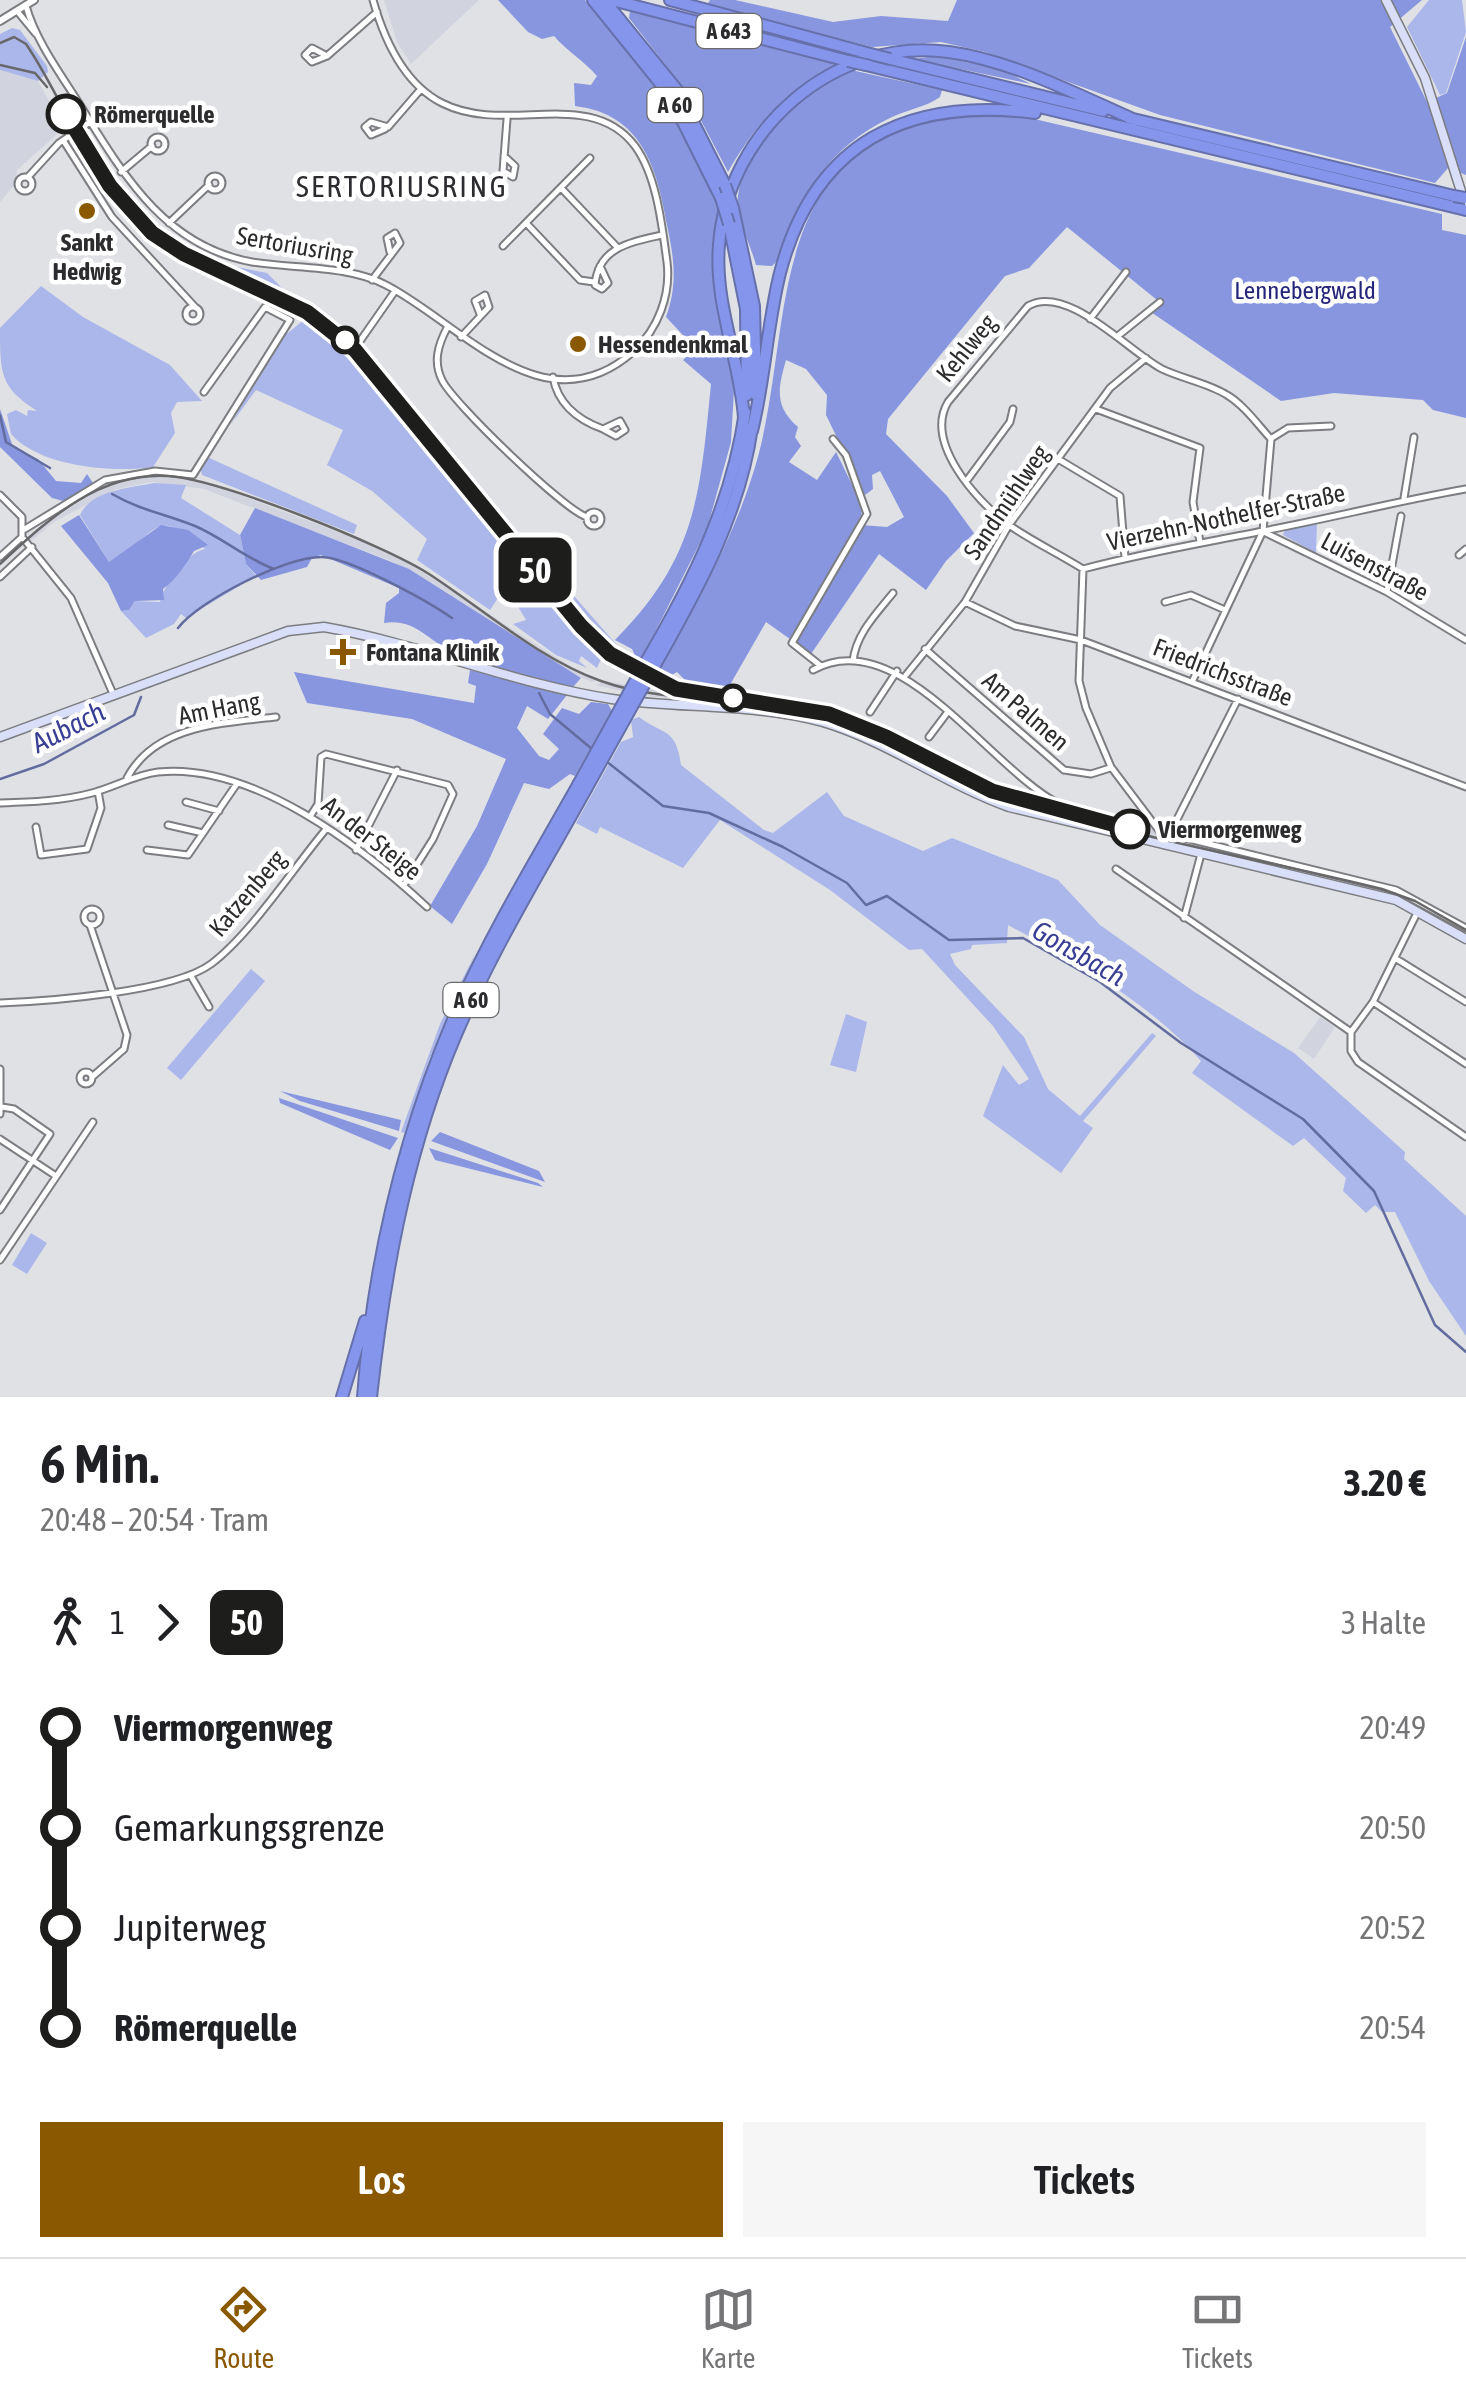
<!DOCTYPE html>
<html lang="de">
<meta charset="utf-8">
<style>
body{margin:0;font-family:"Asap Condensed",sans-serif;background:#f6f6f6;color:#202124;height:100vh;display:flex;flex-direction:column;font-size:38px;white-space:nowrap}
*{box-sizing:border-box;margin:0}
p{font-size:32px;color:#757577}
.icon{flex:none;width:55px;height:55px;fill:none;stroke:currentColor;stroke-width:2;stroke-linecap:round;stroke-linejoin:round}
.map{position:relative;height:1397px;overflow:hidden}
.details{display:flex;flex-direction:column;background:#fff;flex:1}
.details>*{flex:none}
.badge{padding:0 20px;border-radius:15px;font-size:35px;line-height:65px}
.map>.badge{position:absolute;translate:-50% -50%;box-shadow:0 0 0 5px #fff}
.legs{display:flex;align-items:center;gap:15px;height:110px;padding:0 40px;font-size:32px}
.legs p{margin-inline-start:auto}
.overview{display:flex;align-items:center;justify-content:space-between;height:170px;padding:0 40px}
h1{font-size:55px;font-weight:600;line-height:75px}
.cta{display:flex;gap:20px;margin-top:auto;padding:20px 40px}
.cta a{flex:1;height:115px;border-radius:0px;background:#8a5801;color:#fff;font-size:40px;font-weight:600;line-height:115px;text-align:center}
.cta a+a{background:#f6f6f6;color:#202124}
ul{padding:0 40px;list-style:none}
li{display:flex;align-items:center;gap:35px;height:100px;font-size:38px}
li i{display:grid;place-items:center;width:15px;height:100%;margin:0 12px;background:currentColor}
li i::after{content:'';width:25px;height:25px;margin:-12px;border:8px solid;border-radius:50%;background:#fff}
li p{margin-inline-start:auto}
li:first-child i{background:linear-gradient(#0000 50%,currentColor 0)}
li:last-child i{background:linear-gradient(currentColor 50%,#0000 0)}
.tabs{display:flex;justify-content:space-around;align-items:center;height:140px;border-top:2px solid #e0e0e0;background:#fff;font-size:28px;color:#757577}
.tabs a{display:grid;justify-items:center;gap:5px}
.tabs .on{color:#8a5801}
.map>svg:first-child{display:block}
.built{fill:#d1d4df}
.green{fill:#abb7ea}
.forest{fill:#8896e0;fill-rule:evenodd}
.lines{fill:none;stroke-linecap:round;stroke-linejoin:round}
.stream{stroke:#636c9f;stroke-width:2.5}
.minor-casing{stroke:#7c7d80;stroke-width:9}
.tertiary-casing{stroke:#7c7d80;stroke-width:10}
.secondary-casing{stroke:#7c7d80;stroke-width:11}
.motorway-casing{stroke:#6670aa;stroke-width:14}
.minor{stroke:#fff;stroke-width:5}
.tertiary{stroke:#fff;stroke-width:6}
.secondary{stroke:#dadff9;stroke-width:8}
.motorway{stroke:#8595ec;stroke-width:10}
.tram{stroke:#68686b;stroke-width:2.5}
.motorway-bridge-casing{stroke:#6670aa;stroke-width:14;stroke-linecap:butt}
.motorway-bridge{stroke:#8595ec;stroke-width:10}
.line-1-casing{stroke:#fff;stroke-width:22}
.line-1{stroke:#1d1d1b;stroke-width:15}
.stop-1-dot{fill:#fff;stroke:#1d1d1b;stroke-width:5}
.poi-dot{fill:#8a5801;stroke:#fff;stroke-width:4}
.labels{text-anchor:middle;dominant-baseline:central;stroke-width:9;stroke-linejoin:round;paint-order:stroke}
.shield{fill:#fff;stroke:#6b6b6d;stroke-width:2.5}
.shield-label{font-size:22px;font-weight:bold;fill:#2c2c2e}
.stop-label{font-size:25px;font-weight:bold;fill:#2c2c2e;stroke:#fff;text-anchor:start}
.poi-label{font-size:25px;font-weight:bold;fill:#2c2c2e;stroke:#fff;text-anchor:start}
.street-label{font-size:25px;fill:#2c2c2e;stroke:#fff}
.park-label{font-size:25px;fill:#24257a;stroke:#fff}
.water-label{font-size:28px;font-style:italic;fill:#373e94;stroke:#fff}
.quarter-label{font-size:30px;letter-spacing:2.5px;fill:#2c2c30;stroke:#fff}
</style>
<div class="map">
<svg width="1466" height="1397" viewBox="0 0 1466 1397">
<rect width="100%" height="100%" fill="#dfe1e5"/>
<path class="built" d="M384,0H479L411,64L397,42Z
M0,70L38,81L64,128L17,170L15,184L0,202Z
M80,134L124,201L190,255L304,307L359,350L588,632L625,661L622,668L582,636L349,350L299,312L156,243L105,187L76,137Z
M158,475L208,483L391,552L573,668L600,680L592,682L565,670L394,562L204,489L152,482L116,489L54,522L31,541L28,537L89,490L126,477Z
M631,664L689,692L781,702L854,721L980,786L1045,807H1060L1062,803L1155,831L1159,839L999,799L867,734L802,713L755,704L643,696L595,685L605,681L670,693L628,669Z
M1171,838L1397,892L1466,929V935L1391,896L1170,843Z
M1320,1017L1335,1027L1314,1059L1298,1048Z"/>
<path class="green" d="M1429,0H1462L1466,32L1446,93L1440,95L1407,27Z
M12,28L20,30L47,66L48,72L38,81L0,70V34Z
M80,134L88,136L133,204L166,233L226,265L267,273L294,300C248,277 190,264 149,228C119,202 102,167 80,134Z
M41,286L83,317L170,365L202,401L177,402L171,413L175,433L153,467C113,473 40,467 11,434L7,414L16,410L27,416L28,410L37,411C0,387 0,374 0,328Z
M304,320L332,337L364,366L572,625L610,663L601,659L597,668L581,656L579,661L587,668L556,655L513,624L526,620L516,603L500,595L490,610L417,560L427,539L372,491L327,465L343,430L256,390L231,424L279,340Z
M373,366L623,652L625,661L588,632Z
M205,456L357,525L354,534L202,475L200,466Z
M154,483L186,485L181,498L240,535L246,564L256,576L186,618L181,614L174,624L146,638L121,611L129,610L135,601L160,602C164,585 187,552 205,549C151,501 157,539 109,562L80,515C91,490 130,488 154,483Z
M1317,523L1316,553L1283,535L1285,530Z
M639,717C665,736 676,728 681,765L764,830L773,833L827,792L844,816L923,851L952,838L1058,880L1100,925L1193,991L1294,1053L1405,1152L1404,1159L1466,1216V1336L1429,1281L1395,1212H1382L1375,1205L1366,1213L1343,1191L1346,1178L1304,1138L1293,1146L1192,1073L1201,1061C1150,1003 1076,962 1008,925L1007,943L972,945L971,949L950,954L955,965L1024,1037L1048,1089L1080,1116L1152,1033L1156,1036L1083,1121L1093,1128L1061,1173L983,1116L1003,1065L1019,1085L1029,1079L993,1026L922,949L909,950L830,890L720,820L683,868L600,827L597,834L576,823L621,742L633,737L631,720Z
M476,952L429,1060L405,1133L401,1132L440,1024Z
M251,969L265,981L181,1080L167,1068Z
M846,1014L867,1022L856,1072L830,1065Z
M31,1233L47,1243L27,1274L12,1265Z"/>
<path class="forest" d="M498,0H585L668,103L707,175L719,206L714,273L735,373L731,442L707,529L639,664L632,649L615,640C697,557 700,495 711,384L683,360L695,348L666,317C678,284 674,258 667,225C657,168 642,114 575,106L574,83L591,85L597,76C583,60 568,52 554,36L542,39L528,32Z
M710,0H735L833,22L881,16L948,21L957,0H1422L1390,27L1427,102L1447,93L1466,37V175L1448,168L1435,183L1160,115L985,52L941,42L872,47L707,5Z
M630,11L839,65C787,89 756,123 728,172L685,90L629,18Z
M937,56L1000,69L1031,84L913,59Z
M851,70L942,90L940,97C926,107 906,110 890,118C829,147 797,198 777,261L772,266L756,265C751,246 735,215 738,196C745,138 802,93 851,70Z
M1013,114L1442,214V230L1466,235V418L1433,410L1423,400L1334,393L1281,401L1148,310L1157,300L1067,227L1029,268L1005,276L888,419L886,434L947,496L974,533L946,561L926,590L879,554L811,654L766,622L727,690L690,685L677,672L670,676L658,673C697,602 738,532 759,453C793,320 766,158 937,117C961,111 989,115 1013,114ZM786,360L806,369L827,395L826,415L865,495L873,489L872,475L880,471L904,517L887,527L861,525L862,505L836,452L817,480L789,462L801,446L795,437L798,427C774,406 778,388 786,360Z
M0,409L13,447L38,459L56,481L81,483L87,474L93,483L63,501L52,498L0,447Z
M255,508L409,569L581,678L573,687C534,679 495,669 458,655C429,643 417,618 384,623L386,603L399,593V588L321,555L312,558L307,567L261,580L246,564L240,535Z
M79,515L109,562L161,525L188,530L208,545L194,551C186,564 176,580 163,589L164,600L135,601L129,610L121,611L108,583L61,526Z
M470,670L567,695L548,719L527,706L517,728L539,756L549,760L559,749L543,734L562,708L579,714L591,702L608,704L612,711L575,776L570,774L549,789L524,783L487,864L452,924L430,906L477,826L506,759L412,719L307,703L294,672L474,703L476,686L468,683Z
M280,1091L401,1120L399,1131L300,1101Z
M279,1098L398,1138L390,1150L280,1103Z
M440,1132L539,1171L545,1182L431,1141Z
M429,1148L538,1183L543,1187L435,1160Z"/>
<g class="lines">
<path class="stream" d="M0,415L6,442L50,468
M112,494C142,511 166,514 195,526C223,538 245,558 274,569
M178,628C200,600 285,557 321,557C347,556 429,602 452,618
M539,693L550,714L592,749
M606,761L663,806L709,813L783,847L847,883L866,905L887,896L949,940L1023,938L1100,982L1181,1043L1303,1119L1374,1191L1435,1325L1466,1352
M0,779L44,764L134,715L141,697"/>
<defs>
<path id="minor" d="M26,6C36,41 60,73 80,105C123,174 164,246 252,262C294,269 348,265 386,285C460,323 545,431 634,351C658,329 671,295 667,262C662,226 657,176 635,146C570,60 429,199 373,0
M17,11L36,34
M327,56L312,62L305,55L312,48L327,56L377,12
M385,129L371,135L365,127L371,122L388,127L421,89
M151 144a7 7 0 1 1 14 0a7 7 0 1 1-14 0Z
M63,140L112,217L196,308
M504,156L515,166L513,177L503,171L507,119
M121,172L152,146
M208 183a7 7 0 1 1 14 0a7 7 0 1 1-14 0Z
M18 184a7 7 0 1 1 14 0a7 7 0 1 1-14 0Z
M28,177L59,143L90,122
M562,189L617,247
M169,223L209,185
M527,224L580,280L594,282
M503,246L590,158
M600,266L608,283L602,289L595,285C598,247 631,242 662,235
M372,280L400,243L395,233L387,238L390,252
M186 314a7 7 0 1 1 14 0a7 7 0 1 1-14 0Z
M1090,319L1126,272
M447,328C438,345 433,362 442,380C452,402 565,511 587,517
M1119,335L1160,302
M461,337L489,307L485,295L475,301L480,314
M358,344L395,291
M553,377C558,405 578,420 603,429L620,421L625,430L616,436L603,429
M1096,409L1200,448L1193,502L1200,542
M1272,438L1288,428L1331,426
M1058,459L1120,496L1125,558
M968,479L1010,422L1013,409
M0,495L22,517V537
M1404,498L1414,437
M587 519a7 7 0 1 1 14 0a7 7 0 1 1-14 0Z
M25,529L105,480L155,471L193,475L290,320L265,307L204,392
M1266,533L1387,592L1466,640
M22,537L71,598L114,696
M1459,555L1466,549
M0,557L22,537
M1083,569L1079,681L1086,708L1111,767L1160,832L1396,890L1466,928
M0,577L32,547
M1387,592L1401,516
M965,602L1015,626L1081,640L1466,787
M1165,602L1191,595L1225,610
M925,649L1064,770L1091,774L1110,768
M853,661C856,634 876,614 893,593
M821,666L792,643L867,514L846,455L833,439
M813,670C899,622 990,770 1061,805
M906,675L965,602L1009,525L1110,388L1146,358
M1192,682L1263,531L1271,439C1258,425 1244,405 1227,395C1208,383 1183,379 1162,369C1129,352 1067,283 1028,306L948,402C924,442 976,501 1009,525C1032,541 1059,554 1083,569C1143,553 1203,543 1263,531C1331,518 1398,501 1466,489
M870,712L897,671
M929,737L947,713
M127,778C155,725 223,723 276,717
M186,802L219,811
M0,803C31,802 62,801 92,793C115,787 134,775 158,772C252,762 362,847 427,907
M311,815L318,804L321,757L326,754L448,785L453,794L433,839L404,885
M168,825L203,833
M36,827L41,855L87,849L101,808L98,791
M1164,845L1238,699
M147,850L188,855L236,785
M356,850L397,770
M1116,869L1351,1032V1051L1358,1062L1466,1137
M84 917a8 8 0 1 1 16 0a8 8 0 1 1-16 0Z
M1184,918L1201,854
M90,925L127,1035L124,1049L92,1077
M1395,958L1466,1002
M191,976L209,1007
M1373,1002L1466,1064
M0,1003C50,1001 173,992 211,964C251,934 294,867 327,828
M1351,1032L1373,1002L1417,913
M0,1069V1114
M80 1078a6 6 0 1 1 12 0a6 6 0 1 1-12 0Z
M0,1139L56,1176
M0,1210L50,1134L14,1109L2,1107
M0,1260L93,1122"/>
<path id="tertiary" d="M0,21L34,0"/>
<path id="secondary" d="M1386,0L1425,78L1466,207
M0,737L288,631L324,627C421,644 514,684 612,699C682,709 754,703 823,722C889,742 945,784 1009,807L1396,900L1466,939"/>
<path id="motorway" d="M593,0L669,94L721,198
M604,0L677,90L725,185
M612,0L848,61
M670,0L867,53
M890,59L1103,111
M866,65L1466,210
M1129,118L1454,196
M733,208L754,306L756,395
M729,224L746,309L747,395
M744,418C740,360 714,304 719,245C727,131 834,36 949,52C1013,61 1076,94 1135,120
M752,431C765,379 767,325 780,273C814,142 907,97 1035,113
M647,660C693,581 732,504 745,412
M655,665C698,589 740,514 752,427
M342,1397L365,1321
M363,1397C373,1261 404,1131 459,1006C493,930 537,858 578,785
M371,1397C384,1279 404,1165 448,1054C485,961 538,876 586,789"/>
</defs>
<use href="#minor" class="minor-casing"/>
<use href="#tertiary" class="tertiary-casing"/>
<use href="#secondary" class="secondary-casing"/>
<use href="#motorway" class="motorway-casing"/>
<use href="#minor" class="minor"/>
<use href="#tertiary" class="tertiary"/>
<use href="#secondary" class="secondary"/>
<use href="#motorway" class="motorway"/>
<path class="tram" d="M0,43L14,37L26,44C67,104 91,185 150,231C209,278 286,291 345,340L594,641L679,690
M0,65L35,73L47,87
M0,564C49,519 98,472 168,476C219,479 384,545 429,574C483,609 539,659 601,681C674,707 756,693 831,715C897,735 951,779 1016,800C1135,838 1261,859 1382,889L1415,901L1466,930"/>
<defs>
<path id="motorway-bridge" d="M867,53L890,59
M848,61L866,65
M725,185L733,208
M1454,196L1466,198
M721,198L729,224
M578,785L647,660
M586,789L655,665"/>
</defs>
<use href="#motorway-bridge" class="motorway-bridge-casing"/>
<use href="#motorway-bridge" class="motorway-bridge"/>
</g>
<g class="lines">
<defs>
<path id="line-1" d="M66,114L110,186L152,233L184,254L307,312L355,350L581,626L610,654L676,689L829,714L886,737L992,791L1130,829"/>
</defs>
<use href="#line-1" class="line-1-casing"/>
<use href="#line-1" class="line-1"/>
</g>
<g class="stop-1-dot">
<circle cx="66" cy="114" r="18"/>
<circle cx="345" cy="340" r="12"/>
<circle cx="733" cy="698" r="12"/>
<circle cx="1130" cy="829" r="18"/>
</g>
<g class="poi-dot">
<circle cx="87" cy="211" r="10"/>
<circle cx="578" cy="344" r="10"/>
<path d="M338 637h10v10h10v10h-10v10h-10v-10h-10v-10h10z"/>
</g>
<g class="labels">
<g class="shield">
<rect x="696.5" y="14" width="65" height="34" rx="8"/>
<rect x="647.5" y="88" width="55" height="34" rx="8"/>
<rect x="443.5" y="983" width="55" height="34" rx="8"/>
</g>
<g class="shield-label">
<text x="729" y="31">A 643</text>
<text x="675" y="105">A 60</text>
<text x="471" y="1000">A 60</text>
</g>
<g class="stop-label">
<text x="94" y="114">Römerquelle</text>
<text x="1158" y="829">Viermorgenweg</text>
</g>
<g class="poi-label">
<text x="87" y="242" text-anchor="middle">Sankt<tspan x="87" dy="29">Hedwig</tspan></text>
<text x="598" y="344">Hessendenkmal</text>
<text x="366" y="652">Fontana Klinik</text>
</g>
<g class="street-label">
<text transform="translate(295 245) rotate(10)">Sertoriusring</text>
<text transform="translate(966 348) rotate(-51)">Kehlweg</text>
<text transform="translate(1006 502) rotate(-56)">Sandmühlweg</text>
<text transform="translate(1226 517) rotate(-12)">Vierzehn-Nothelfer-Straße</text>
<text transform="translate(1375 566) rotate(28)">Luisenstraße</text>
<text transform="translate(1223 672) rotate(21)">Friedrichsstraße</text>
<text transform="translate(219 708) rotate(-11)">Am Hang</text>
<text transform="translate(1026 711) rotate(41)">Am Palmen</text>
<text transform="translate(372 838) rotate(38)">An der Steige</text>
<text transform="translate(247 893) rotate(-50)">Katzenberg</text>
</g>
<g class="park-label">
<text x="1305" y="290">Lennebergwald</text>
</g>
<g class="water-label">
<text transform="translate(68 727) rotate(-27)">Aubach</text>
<text transform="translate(1079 953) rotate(30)">Gonsbach</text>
</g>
<g class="quarter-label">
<text x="402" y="186">SERTORIUSRING</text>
</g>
</g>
</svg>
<b class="badge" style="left:535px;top:570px;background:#1d1d1b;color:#fff">50</b>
</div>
<section class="details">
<div class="overview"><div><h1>6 Min.</h1><p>20:48 – 20:54 · Tram</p></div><b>3.20 €</b></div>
<div class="legs"><svg class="icon" aria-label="walk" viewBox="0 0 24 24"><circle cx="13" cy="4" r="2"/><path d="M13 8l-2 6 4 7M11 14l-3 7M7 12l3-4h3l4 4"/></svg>1<svg class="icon" aria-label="forward" viewBox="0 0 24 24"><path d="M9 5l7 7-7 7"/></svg><b class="badge" style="background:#1d1d1b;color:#fff">50</b><p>3 Halte</p></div>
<ul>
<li><i style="color:#1d1d1b"></i><b>Viermorgenweg</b><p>20:49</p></li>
<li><i style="color:#1d1d1b"></i><span>Gemarkungsgrenze</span><p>20:50</p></li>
<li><i style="color:#1d1d1b"></i><span>Jupiterweg</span><p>20:52</p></li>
<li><i style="color:#1d1d1b"></i><b>Römerquelle</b><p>20:54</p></li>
</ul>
<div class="cta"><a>Los</a><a>Tickets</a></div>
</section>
<nav class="tabs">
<a class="on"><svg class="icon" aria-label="directions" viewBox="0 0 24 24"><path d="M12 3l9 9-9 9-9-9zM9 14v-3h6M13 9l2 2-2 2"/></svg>Route</a>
<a><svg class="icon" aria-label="map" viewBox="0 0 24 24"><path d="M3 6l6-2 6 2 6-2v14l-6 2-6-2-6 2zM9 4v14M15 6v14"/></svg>Karte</a>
<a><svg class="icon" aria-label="tickets" viewBox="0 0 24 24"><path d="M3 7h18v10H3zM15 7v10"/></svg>Tickets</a>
</nav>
